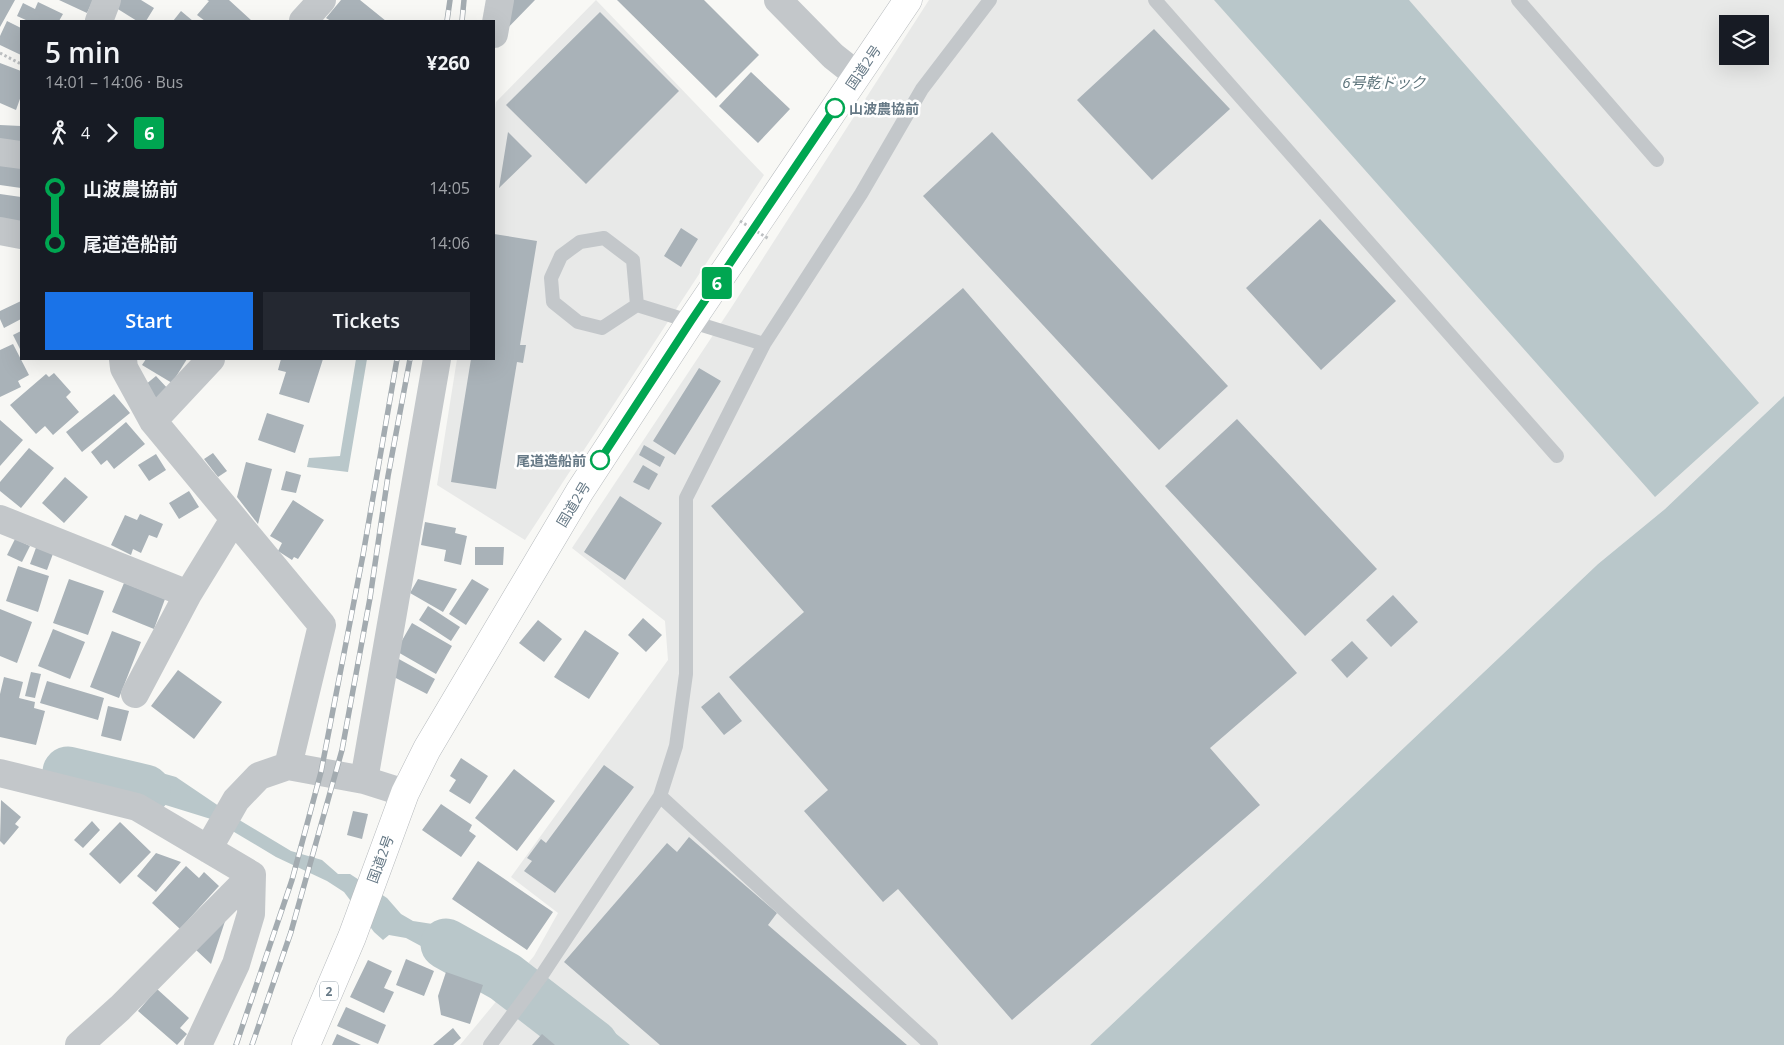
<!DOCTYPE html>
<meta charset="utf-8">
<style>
body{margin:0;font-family:"Open Sans","Noto Sans JP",sans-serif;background:#242831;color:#f1f3f6;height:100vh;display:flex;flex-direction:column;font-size:19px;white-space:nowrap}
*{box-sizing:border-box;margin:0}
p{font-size:16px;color:#9ea1a6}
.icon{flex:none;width:28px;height:28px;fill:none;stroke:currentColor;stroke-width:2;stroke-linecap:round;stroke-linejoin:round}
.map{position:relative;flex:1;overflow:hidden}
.drawer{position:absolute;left:20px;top:20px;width:475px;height:340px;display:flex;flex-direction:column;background:#171b24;border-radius:0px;box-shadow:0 5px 20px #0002}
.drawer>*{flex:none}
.badge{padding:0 10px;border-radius:4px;font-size:18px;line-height:32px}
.fabs{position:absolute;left:1719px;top:15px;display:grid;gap:10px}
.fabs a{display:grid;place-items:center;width:50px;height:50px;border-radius:0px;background:#171b24;box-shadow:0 5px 20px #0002;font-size:25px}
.map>.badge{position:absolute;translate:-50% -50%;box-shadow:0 0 0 2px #fff}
.legs{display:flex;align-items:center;gap:8px;height:55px;padding:0 25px;font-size:16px}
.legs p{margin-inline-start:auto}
.overview{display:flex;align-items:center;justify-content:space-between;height:85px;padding:0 25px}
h1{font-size:28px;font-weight:600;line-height:38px}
.cta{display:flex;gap:10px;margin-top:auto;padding:10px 25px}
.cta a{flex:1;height:58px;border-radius:0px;background:#1a73e8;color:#fff;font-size:20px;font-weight:600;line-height:58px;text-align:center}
.cta a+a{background:#242831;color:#f1f3f6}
ul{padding:0 25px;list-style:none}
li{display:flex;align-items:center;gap:18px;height:55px;font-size:19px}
li i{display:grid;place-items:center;width:8px;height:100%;margin:0 6px;background:currentColor}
li i::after{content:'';width:12px;height:12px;margin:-6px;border:4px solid;border-radius:50%;background:#171b24}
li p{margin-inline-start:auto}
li:first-child i{background:linear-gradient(#0000 50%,currentColor 0)}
li:last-child i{background:linear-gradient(currentColor 50%,#0000 0)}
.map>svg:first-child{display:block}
.built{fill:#e8e9e8;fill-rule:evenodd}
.water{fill:#b9c7ca}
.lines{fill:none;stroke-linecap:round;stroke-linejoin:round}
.river{stroke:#b9c7ca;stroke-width:51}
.building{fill:#a9b2b8}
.trunk-casing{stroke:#b6babd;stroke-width:29}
.path{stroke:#bdc0c2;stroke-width:3;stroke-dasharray:2.5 2.5;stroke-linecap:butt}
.service{stroke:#c3c7ca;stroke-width:14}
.minor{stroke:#c3c7ca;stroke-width:28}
.trunk{stroke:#fff;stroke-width:28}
.rail-casing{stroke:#a3abb0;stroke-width:5.5}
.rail{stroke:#fff;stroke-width:4;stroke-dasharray:11;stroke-linecap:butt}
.path-bridge{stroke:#bdc0c2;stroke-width:3;stroke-dasharray:2.5 2.5;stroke-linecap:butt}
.line-1-casing{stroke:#fff;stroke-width:11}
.line-1{stroke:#00a651;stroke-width:8}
.stop-1-dot{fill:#fff;stroke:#00a651;stroke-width:2.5}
.labels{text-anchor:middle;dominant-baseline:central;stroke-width:5;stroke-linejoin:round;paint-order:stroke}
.shield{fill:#fff;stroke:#94a1aa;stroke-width:1}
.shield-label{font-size:12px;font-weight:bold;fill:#667986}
.street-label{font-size:14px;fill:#667986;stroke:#fff}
.stop-label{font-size:14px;font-weight:bold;fill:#667986;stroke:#fff;text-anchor:start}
.water-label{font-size:15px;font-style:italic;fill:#5d747b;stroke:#fff}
</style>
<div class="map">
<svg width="1784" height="1045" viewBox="0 0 1784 1045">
<rect width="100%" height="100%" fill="#f8f8f5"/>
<path class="built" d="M596,0L764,175L525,540L437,485L457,359H494V116L496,102Z
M929,0H1784V396L1665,509L1598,564L1090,1045H460L534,956L558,913L511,877L668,660L665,621L572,548L731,308ZM1728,24H1760V56H1728Z"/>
<path class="water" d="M1214,0H1409L1759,403L1655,497Z
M356,359H367L348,472L307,467L309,458L340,456Z
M1784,396V1045H1090L1598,564L1665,509Z
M80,759L137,766L176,777L241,821L291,851L322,860L338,874H350L387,898L401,914L413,921L439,925L469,937L517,964L499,988L406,938L389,935L383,940L374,932L344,892L327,881L276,857L214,820L143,798L76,782Z
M552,982L630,1045H572L531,1012Z"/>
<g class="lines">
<path class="river" d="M68,772L145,790
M446,944L505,977L593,1045"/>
</g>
<path class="building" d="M0,0H15L0,27Z
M59,0H93L87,13Z
M117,0H141L154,8L146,21H137L113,6Z
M207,0H229L252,21H205L197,15L209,1Z
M341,0H360L386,21H331L326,18Z
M511,0H535L503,33Z
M617,0H704L759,55L716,98Z
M38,2L63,14L59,21H28L17,16L23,3L35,9Z
M181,11L193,21H173Z
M600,12L679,91L586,184L506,105Z
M7,21L21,28V55L0,45V36Z
M1154,29L1230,109L1152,180L1077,100Z
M0,63L21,71V96L16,110L0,103Z
M751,72L790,109L758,143L719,106Z
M0,125L21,126V143L0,141Z
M508,132L532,156L499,188Z
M992,132L1228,386L1159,450L923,196Z
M0,162L21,166V188L0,185Z
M0,194L21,197V230L0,226Z
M1320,219L1396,301L1321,370L1246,288Z
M681,228L698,239L681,267L664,256Z
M494,234L537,241L520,345H526L523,363L517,362L496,489L451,482L471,359H494Z
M963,288L1297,673L1210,748L1260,805L1012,1020L898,889L883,902L804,811L828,790L729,677L804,612L711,506Z
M21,301V319L4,328L0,319V311Z
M21,331V351L13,335Z
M13,344L29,375L18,381L21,387L0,397V350Z
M146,359H187L172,383L142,365Z
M281,359H323L309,403L279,394L286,372L278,370Z
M699,368L721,381L675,455L653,441Z
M54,373L71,392L66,397L79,412L53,435L45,426L36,434L10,405L46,374L49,377Z
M156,376L169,390L158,400L145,385Z
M114,394L130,413L82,452L66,432Z
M267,413L304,425L295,453L258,440Z
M1237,419L1377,569L1305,636L1165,486Z
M0,420L23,440L0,466Z
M126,422L145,444L114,469L107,460L101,465L91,452Z
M644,445L665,457L660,467L639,455Z
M29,448L54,468L21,508L0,491V482Z
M213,453L227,471L218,477L204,459Z
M156,454L166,470L149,481L138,465Z
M246,462L272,469L258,524L237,497Z
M643,465L658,474L649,490L633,482Z
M286,471L301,475L296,493L281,490Z
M65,477L88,497L64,523L42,503Z
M189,491L199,507L179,519L169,503Z
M620,496L662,523L625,580L584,552Z
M293,500L324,520L298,559L294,557L292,560L278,551L282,543L270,536Z
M140,514L163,524L157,538L149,535L141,553L133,549L131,555L111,545L125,515L137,520Z
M425,522L456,528L455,533L467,536L461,565L444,561L446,550L421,545Z
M15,539L30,546L22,562L7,555Z
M37,545L54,551L47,570L30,564Z
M475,547H504L503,565H475Z
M18,566L49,576L38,612L6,601Z
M69,579L104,591L88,635L53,623Z
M418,579L457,589L443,612L410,593Z
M472,579L489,589L466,625L449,614Z
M124,583L165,599L154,629L112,612Z
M1393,595L1418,622L1391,647L1366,620Z
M428,606L460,627L451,641L419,620Z
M0,609L32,622L17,663L0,656Z
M643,618L662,635L646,652L628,635Z
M538,620L562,639L544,662L519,643Z
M412,623L452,646L436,674L396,651Z
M53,629L85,642L70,679L38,666Z
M585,630L619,653L589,699L554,677Z
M112,631L141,642L119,698L90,687Z
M1352,641L1368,658L1347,678L1331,660Z
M397,658L435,679L427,694L388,674Z
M178,670L222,702L194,739L151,706Z
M31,672L41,674L35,698L25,696Z
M4,677L23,682L19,698L35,702L34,708L45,711L36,745L0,737V694Z
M47,681L104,698L98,720L40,703Z
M719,692L742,721L724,735L701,707Z
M108,706L129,711L121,741L101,736Z
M461,758L488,776L470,804L449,791L456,780L450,776Z
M604,765L634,787L555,893L524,871L532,861L527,858L541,839L546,843Z
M514,769L555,801L517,851L475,818Z
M1,800L21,817L15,824L19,827L4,845L0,841Z
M441,804L472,825L469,831L476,836L461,857L422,830Z
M353,811L368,814L362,839L347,835Z
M92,821L100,830L83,848L74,840Z
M120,822L151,852L120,884L89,854Z
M689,837L777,913L768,925L907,1045H660L564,962L667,843L677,852Z
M156,853L181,862L156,892L137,876Z
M478,861L553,912L527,950L452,899Z
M186,866L199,878L204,872L219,886L180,929L152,903Z
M228,912L211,964L195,949Z
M406,959L434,971L424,996L396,985Z
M368,960L392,971L384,988L394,992L384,1013L350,997Z
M446,972L483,985L470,1024L441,1015L438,996Z
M157,989L189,1018L180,1028L187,1034L177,1045L138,1011Z
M346,1007L386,1025L378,1044L337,1026Z
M453,1028L461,1038L453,1045H433Z
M337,1034L361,1045H332Z
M542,1034L555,1045H532Z"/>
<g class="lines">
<defs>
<path id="trunk" d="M306,1045L352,937L405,793L427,749L580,491L691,321L908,0"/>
</defs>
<use href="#trunk" class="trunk-casing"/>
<path class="path" d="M0,53L21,64"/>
<path class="service" d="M1155,0L1557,456
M1518,0L1657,160
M637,305L633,260L604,238L580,242L561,256L551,278L553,302L578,322L602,328L637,305L764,344L861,194L922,89L990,0
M660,796L931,1045
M490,1045L542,975L660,796L676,746L686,674V498L764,344"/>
<path class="minor" d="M778,0L833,56L857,75
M99,21L107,0
M303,21L322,0
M494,34L500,0
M0,152L21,155
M0,231L21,235
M123,359L124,368L153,421L322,625L288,766
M153,421L211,359
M0,519L188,594L234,519
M135,694L188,594
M0,773L137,807L252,875
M364,780L437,359
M208,849L236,800L259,776L288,766L364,780L405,793
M79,1045L120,1008L252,875
M198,1045L236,964L251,914L252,875"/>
<use href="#trunk" class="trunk"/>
<defs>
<path id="rail" d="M447,21L450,0
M462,21L464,0
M236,1045L292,880L321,772L363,555L397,359
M252,1045L291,932L342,750L370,598L388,476L410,359"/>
</defs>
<use href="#rail" class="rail-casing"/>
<use href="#rail" class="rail"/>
<path class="path-bridge" d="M740,221L769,239"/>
</g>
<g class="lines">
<defs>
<path id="line-1" d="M600,460L691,321L835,108"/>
</defs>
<use href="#line-1" class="line-1-casing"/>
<use href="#line-1" class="line-1"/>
</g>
<g class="stop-1-dot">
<circle cx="835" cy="108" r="9"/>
<circle cx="600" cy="460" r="9"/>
</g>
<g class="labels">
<rect class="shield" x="320" y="981.5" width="18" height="19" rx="4"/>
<g class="shield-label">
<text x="329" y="991">2</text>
</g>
<g class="street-label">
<text transform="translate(863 67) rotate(-56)">国道2号</text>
<text transform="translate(573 504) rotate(-59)">国道2号</text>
<text transform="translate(380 859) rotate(-70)">国道2号</text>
</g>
<g class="stop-label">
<text x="849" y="108">山波農協前</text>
<text x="586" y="460" text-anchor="end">尾道造船前</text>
</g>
<g class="water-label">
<text x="1384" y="82">6号乾ドック</text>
</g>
</g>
</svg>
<div class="fabs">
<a><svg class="icon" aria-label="layers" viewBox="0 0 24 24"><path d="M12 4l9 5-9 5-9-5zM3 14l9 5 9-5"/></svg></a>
</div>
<b class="badge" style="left:717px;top:283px;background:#00a651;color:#fff">6</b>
<section class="drawer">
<div class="overview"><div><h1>5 min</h1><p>14:01 – 14:06 · Bus</p></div><b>¥260</b></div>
<div class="legs"><svg class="icon" aria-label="walk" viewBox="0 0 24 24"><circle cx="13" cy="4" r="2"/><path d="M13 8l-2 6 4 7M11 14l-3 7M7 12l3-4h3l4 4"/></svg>4<svg class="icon" aria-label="forward" viewBox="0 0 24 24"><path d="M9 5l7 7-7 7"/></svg><b class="badge" style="background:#00a651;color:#fff">6</b></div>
<ul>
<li><i style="color:#00a651"></i><b>山波農協前</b><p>14:05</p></li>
<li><i style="color:#00a651"></i><b>尾道造船前</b><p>14:06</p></li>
</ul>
<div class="cta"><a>Start</a><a>Tickets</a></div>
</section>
</div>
